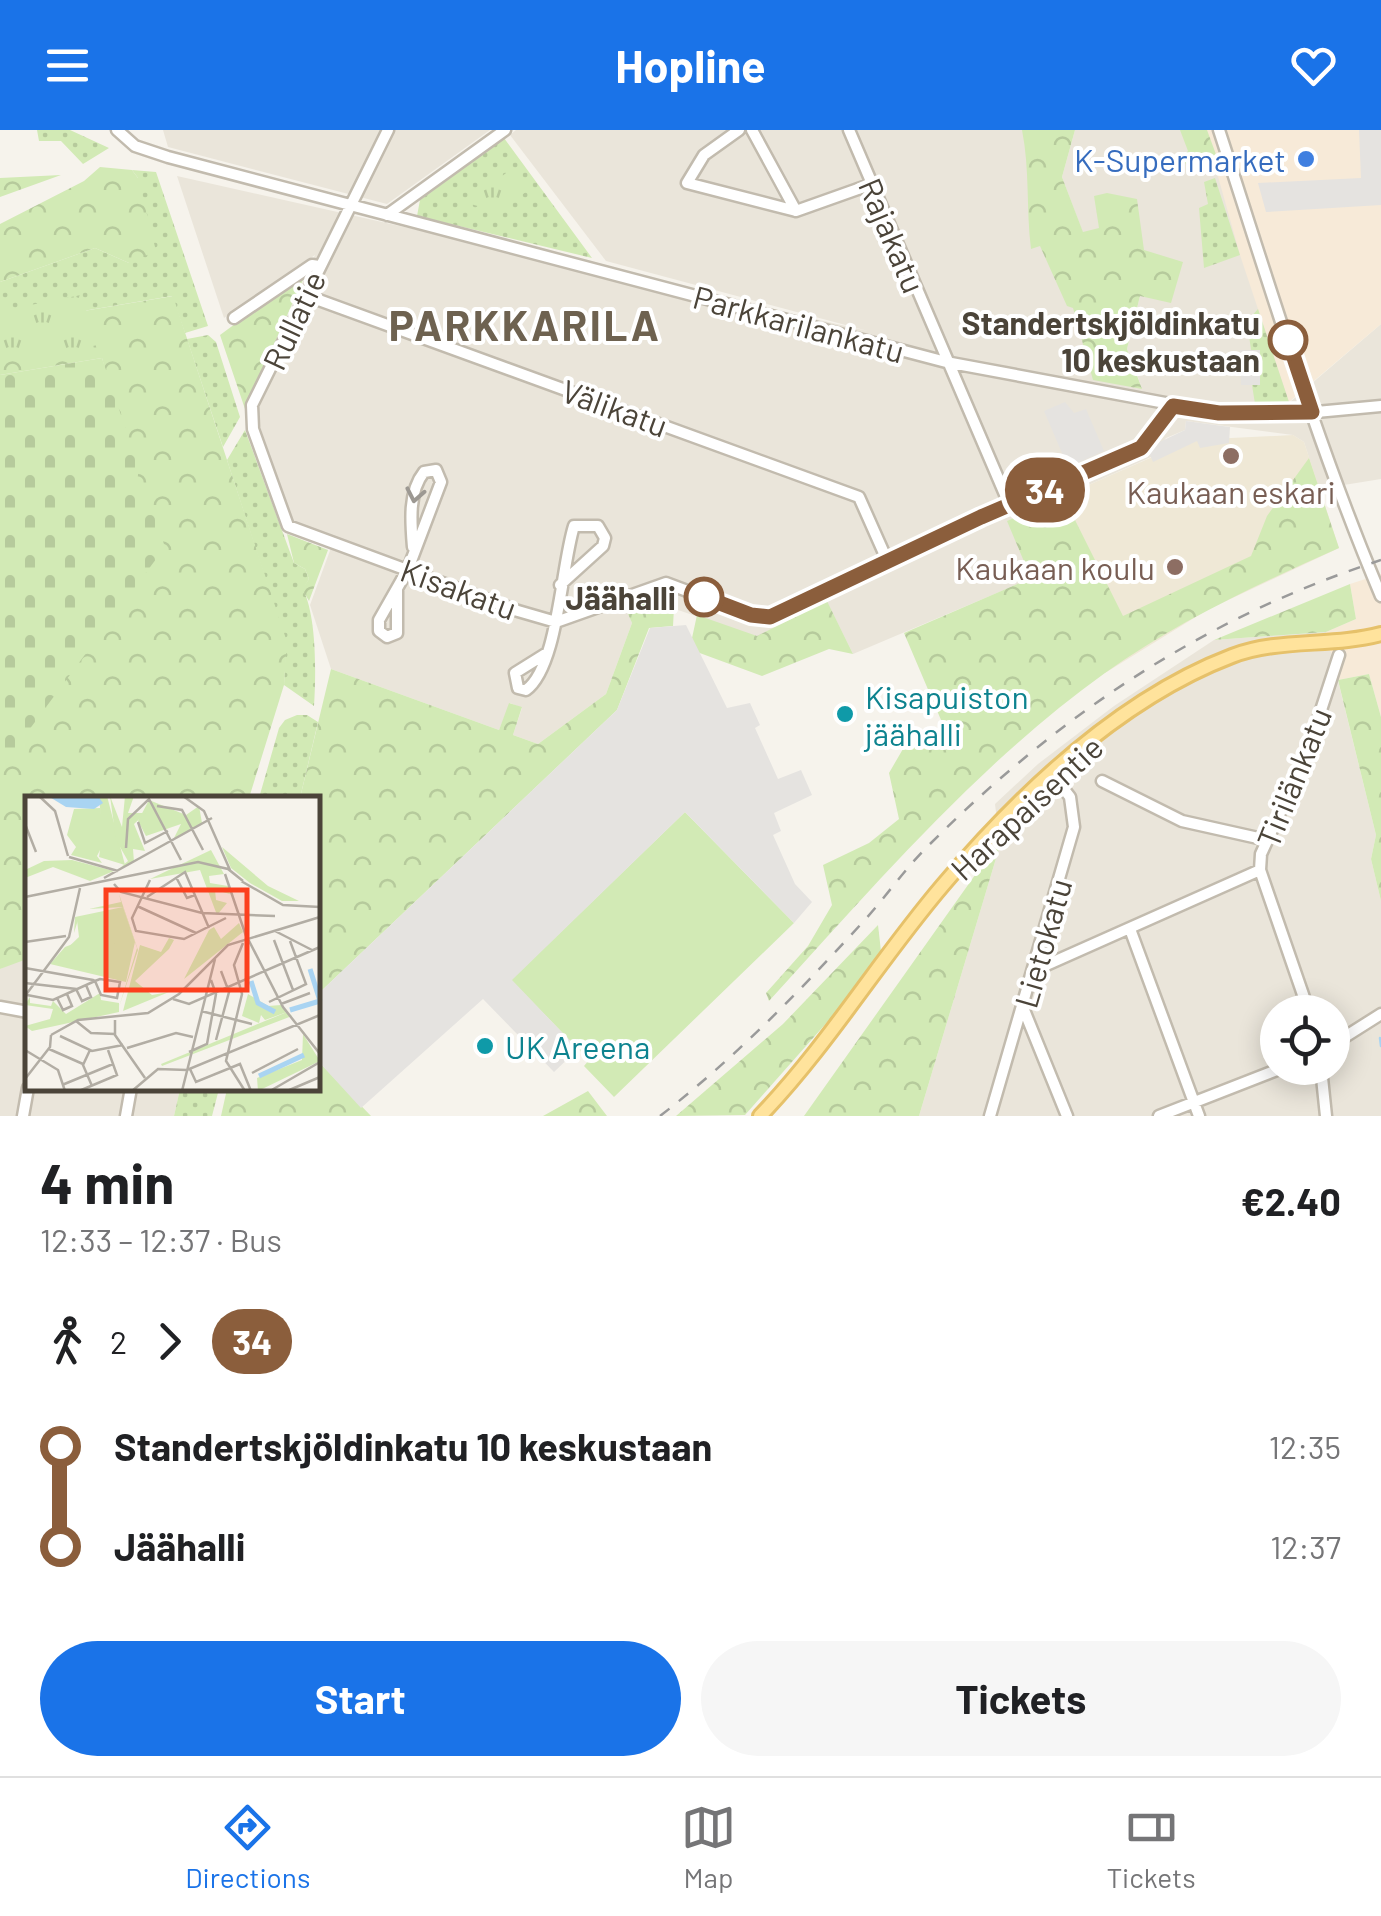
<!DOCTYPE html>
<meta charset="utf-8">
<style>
body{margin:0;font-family:Barlow,sans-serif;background:#f6f6f6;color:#202124;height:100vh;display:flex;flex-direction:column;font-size:38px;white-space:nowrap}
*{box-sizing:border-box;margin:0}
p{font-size:32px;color:#757577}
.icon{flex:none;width:55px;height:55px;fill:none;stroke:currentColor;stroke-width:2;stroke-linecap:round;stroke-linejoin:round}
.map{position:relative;height:986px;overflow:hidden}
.details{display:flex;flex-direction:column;background:#fff;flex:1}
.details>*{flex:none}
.badge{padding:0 20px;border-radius:32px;font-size:35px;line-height:65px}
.fabs{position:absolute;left:1260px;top:865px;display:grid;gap:20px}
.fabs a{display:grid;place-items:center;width:90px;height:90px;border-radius:50%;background:#fff;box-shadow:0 5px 25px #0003;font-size:50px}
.map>.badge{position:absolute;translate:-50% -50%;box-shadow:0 0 0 5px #fff}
.legs{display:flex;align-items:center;gap:15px;height:110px;padding:0 40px;font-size:32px}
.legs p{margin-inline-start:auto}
.overview{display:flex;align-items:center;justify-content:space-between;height:170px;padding:0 40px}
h1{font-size:55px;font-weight:700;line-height:75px}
.cta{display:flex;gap:20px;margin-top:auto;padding:20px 40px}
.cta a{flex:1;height:115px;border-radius:60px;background:#1a73e8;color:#fff;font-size:40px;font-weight:700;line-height:115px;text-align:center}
.cta a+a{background:#f6f6f6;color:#202124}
ul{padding:0 40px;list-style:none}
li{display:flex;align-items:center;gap:35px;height:100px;font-size:38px}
li i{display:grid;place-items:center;width:15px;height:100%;margin:0 12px;background:currentColor}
li i::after{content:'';width:25px;height:25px;margin:-12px;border:8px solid;border-radius:50%;background:#fff}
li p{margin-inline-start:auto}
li:first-child i{background:linear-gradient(#0000 50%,currentColor 0)}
li:last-child i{background:linear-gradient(currentColor 50%,#0000 0)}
header{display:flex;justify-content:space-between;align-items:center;height:130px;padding:0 40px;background:#1a73e8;color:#fff;font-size:45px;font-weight:700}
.tab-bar{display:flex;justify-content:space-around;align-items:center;height:140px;border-top:2px solid #e0e0e0;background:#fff;font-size:28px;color:#757577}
.tab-bar a{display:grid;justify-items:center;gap:5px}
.tab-bar .active{color:#1a73e8}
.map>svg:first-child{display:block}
.residential{fill:#eae5da;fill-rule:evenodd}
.commercial{fill:#f7ead8}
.education{fill:#efe8d6}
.grass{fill:url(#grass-dots)}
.forest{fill:url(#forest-crowns)}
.cemetery{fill:url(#cemetery-stones)}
.park{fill:url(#park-tufts)}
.pitch{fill:#d2eab5}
.parking{fill:#e5e3e0}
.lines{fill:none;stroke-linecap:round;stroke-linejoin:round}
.stream{stroke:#a9d4f2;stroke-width:2.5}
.minor-casing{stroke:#c2bbae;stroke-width:15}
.major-casing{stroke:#e6c16a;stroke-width:18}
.minor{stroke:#fff;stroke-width:10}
.major{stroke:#ffe39c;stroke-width:12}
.rail{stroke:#9a9a9a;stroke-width:2.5;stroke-dasharray:12 12;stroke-linecap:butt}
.oneway{stroke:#9c9892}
.line-1-casing{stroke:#fff;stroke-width:22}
.line-1{stroke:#8b5e3c;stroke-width:15}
.shop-dot{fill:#3f7fe0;stroke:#fff;stroke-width:4}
.stop-1-dot{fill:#fff;stroke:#8b5e3c;stroke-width:5}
.education-dot{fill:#8d6e63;stroke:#fff;stroke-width:4}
.culture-dot{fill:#0f9aa8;stroke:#fff;stroke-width:4}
.labels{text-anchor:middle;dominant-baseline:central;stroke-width:8;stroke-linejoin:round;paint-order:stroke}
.shop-label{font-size:32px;fill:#366cbe;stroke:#fff;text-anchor:end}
.street-label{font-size:32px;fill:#4b4439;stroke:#fff}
.stop-label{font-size:32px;font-weight:bold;fill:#4b4439;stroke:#fff;text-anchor:end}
.education-label{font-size:32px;fill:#785e54;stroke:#fff}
.culture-label{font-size:32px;fill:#0d838f;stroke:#fff;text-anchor:start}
.district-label{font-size:42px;font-weight:bold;letter-spacing:2.5px;fill:#6e6250;stroke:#fff}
.inset-river{fill:none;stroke:#a9d4f2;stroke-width:5}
.inset-road{fill:none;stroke:#b2ada4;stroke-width:2.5}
.view{fill:#fc3f1d;fill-opacity:0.15;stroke:#fc3f1d;stroke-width:5}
.inset-edge{fill:none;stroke:#4b4439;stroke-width:5}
</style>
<header><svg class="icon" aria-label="menu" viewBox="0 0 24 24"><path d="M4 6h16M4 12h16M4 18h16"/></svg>Hopline<svg class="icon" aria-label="heart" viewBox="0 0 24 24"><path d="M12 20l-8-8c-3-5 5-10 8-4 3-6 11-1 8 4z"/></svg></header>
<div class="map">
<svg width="1381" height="986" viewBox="0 0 1381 986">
<defs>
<pattern id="grass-dots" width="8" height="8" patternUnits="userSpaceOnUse" patternTransform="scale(2.5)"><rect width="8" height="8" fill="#d2eab5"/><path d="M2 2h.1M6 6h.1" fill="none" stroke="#b6ca9c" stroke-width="1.8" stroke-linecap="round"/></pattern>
<pattern id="forest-crowns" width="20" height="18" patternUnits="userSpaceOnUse" patternTransform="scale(2.5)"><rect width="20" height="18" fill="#d2eab5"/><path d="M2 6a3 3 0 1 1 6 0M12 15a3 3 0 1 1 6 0" fill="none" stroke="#b6ca9c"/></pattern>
<pattern id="cemetery-stones" width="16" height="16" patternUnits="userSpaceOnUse" patternTransform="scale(2.5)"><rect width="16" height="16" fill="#d2eab5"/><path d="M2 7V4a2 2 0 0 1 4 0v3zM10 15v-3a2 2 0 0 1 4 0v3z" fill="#b6ca9c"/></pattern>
<pattern id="park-tufts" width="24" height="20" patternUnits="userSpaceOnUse" patternTransform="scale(2.5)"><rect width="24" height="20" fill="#d2eab5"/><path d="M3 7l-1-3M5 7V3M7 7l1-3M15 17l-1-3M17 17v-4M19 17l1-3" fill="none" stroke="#b6ca9c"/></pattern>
</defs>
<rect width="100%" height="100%" fill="#f6f3ec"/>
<path class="residential" d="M163,0H490L387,74L168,17Z
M516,0H1030L1142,258L1127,219L1140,166L1083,103L1062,47L1075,0H1205L1290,272L1381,194V349L1319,359L1304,312L1293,305L1186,291L1185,300L1166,308L1151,327L1008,391L1032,448L853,524L827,472L757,507L643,468L625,475L632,493L606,564L538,614L513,605L522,578L510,573L499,600L331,539L310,475L335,407L293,393L250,267L315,125L224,188L177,46L868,201L606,131L510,5Z
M1326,502L1376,705L1371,729L1381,771V986H919L1000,715L995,674L1038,634L1114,576L1214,510ZM1278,882H1332V938H1278Z
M22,828L27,829L28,958L180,959L174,986H0V839Z"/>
<path class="commercial" d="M1205,0H1381V194L1289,272L1240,125Z
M1381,444V587L1369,544L1338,550L1326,502L1356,489L1350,454Z"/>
<path class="education" d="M1293,305L1304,312L1339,418L1207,480L1105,543L1027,382L1191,310Z"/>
<path class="grass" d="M37,0H70L109,18L83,34L61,11H39Z
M504,8L592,128L417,86L420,70Z
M132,40L156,42L208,196L185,203L172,166L0,195V152L95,118L129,133L138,48Z
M1215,48L1240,125L1204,138L1199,78L1208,74L1204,52Z
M1258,179L1289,272L1255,274L1252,255H1259V220H1251L1247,191Z
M208,205L216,212L240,287L223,317L187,209Z
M245,300L294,433L305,439L309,449L303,459C317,488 316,544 314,576L284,555L286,512L227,330Z
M297,585H307L318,592L300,668H259L279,598L285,590Z
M180,959H219L212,986H174Z"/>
<path class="forest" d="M1022,0H1075L1062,47L1083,102L1099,98L1094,66L1107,63L1137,69L1144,120L1183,132L1171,173L1140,166L1127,219L1142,259L1093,250L1073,178L1067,176L1040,116L1031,119C1026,79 1030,40 1022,0Z
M1180,0H1207L1221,38L1191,43L1182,27L1188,21Z
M100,37L132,40L138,48L156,121L129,133L95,118L0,152V94L84,51Z
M61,45L0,67V48Z
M307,141L245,279L220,205Z
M173,166L287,512L284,555L249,668H28L27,829L0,839V592L136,357L102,228L0,245V195Z
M1309,328L1339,418C1258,454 1178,491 1105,543C978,634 875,755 769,871L766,863L808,816L832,775L823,735L869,713L899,689L889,643L907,612L944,597L904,503L1031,448L1007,391L1063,366L1123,486L1251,426L1267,386Z
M287,404L328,420L309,471L302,459L309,449L305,439L294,433Z
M1350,454L1356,489L1326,502L1214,510Z
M643,467L674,478L673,496L649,498L617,580L318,864V668H300L331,539L499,600L509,573L522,577L513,605L538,614L606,564L632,493L624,475Z
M827,471L853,524L829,519L762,546L697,522L692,508L697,485L757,506Z
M1369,544L1381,587V771L1371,729L1376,705L1338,550Z
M1000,715L919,986H804L980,738Z
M878,795L882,830L745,985L676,986L783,894Z
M318,931L371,986H221L227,959L318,958Z
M588,961L607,986H543Z"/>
<path class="cemetery" d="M102,228L139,339L136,357L148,368L165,417L0,639V245Z"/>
<path class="park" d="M510,40L527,61L499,82L467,73Z
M81,165L98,215L0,233V181Z"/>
<path class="pitch" d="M685,682L794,793L614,967L584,936L589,930L511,850Z"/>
<path class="parking" d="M1359,0H1381V75L1266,82L1258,53L1361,48Z
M1240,220H1260V255H1241Z
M1065,272L1074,283L1086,279L1104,321L1068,337L1044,281Z
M1186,291L1230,297L1229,313L1200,318L1197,311L1153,332L1147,318L1185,300Z
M686,495L727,578L750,573L760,595L755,598L778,649L801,640L812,665L774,683L781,701L773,705L795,754L812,772L794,793L685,682L512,850L578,919L554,942L483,869L361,978L318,931V864L617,580L650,498Z"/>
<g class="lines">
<path class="stream" d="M1380,908L1381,916"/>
<defs>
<path id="minor" d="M117,0L135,16L168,27L946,232L1219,283L1295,284L1381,276
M388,0L252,275L253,299L288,396L518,481L556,492L666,453L751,485L770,487L981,387L1141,318L1173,276
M739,0L704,25L687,53L796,81
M752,0L796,81L872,54
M849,0L1010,376
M1219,0C1270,156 1317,315 1381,466
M387,85L505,0
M305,165L859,367L887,430
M234,188L312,135L319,136
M397,459V503L387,507L379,501V490L408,439L441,352L436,340L424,342C408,362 411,393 413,417
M547,523L515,543L518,558L526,560C558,537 561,437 574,396H598L605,408L603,416L560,455
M1102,651L1182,691L1267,710
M1130,799L1199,986
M1033,841L1260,740
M0,877L28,882
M1024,880L1067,986
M1309,882L1260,740L1261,724L1306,626L1339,525
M1332,915L1381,884
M1321,938L1326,986
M23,986L28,958
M126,986L131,958
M990,986L1074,697L1070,667L1052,644
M1159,986L1282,938"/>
<path id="major" d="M760,986C829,914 879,830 943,755C1020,664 1119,569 1232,526C1278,508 1333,517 1381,504"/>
</defs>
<use href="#minor" class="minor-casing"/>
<use href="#major" class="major-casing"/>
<use href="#minor" class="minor"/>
<use href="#major" class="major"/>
<path class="rail" d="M660,986C734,929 799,862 862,793C886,767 906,737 931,713C1063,582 1204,488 1381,430"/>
</g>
<defs><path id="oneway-chevron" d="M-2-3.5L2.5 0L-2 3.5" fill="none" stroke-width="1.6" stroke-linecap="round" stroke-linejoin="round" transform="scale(2.5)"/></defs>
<use class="oneway" href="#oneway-chevron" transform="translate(415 365) rotate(101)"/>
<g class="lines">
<defs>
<path id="line-1" d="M704,467L751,485L770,487L981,387L1141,318L1173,276L1219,283L1312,282L1288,210"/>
</defs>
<use href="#line-1" class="line-1-casing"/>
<use href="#line-1" class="line-1"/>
</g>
<circle class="shop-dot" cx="1306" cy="29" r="10"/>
<g class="stop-1-dot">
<circle cx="1288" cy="210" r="18"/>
<circle cx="704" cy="467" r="18"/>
</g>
<g class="education-dot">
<circle cx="1231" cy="326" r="10"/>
<circle cx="1175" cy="437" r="10"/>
</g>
<g class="culture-dot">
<circle cx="845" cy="584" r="10"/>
<circle cx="485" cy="916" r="10"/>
</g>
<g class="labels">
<g class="shop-label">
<text x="1286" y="29">K-Supermarket</text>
</g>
<g class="street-label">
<text transform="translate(893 105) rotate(67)">Rajakatu</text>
<text transform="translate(293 190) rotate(-65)">Rullatie</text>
<text transform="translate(799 193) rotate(15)">Parkkarilankatu</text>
<text transform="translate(615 277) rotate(20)">Välikatu</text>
<text transform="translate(459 458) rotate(20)">Kisakatu</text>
<text transform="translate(1293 647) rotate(-68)">Tirilänkatu</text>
<text transform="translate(1026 677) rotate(-43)">Harapaisentie</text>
<text transform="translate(1042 813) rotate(-74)">Lietokatu</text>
</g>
<g class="stop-label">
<text x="1260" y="192">Standertskjöldinkatu<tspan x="1260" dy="37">10 keskustaan</tspan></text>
<text x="676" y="467">Jäähalli</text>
</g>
<g class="education-label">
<text x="1231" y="361">Kaukaan eskari</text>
<text x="1155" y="437" text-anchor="end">Kaukaan koulu</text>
</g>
<g class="culture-label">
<text x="865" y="566">Kisapuiston<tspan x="865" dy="37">jäähalli</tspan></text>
<text x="505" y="916">UK Areena</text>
</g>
<g class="district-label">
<text x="525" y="194">PARKKARILA</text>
</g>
</g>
<g transform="translate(25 666)">
<rect width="295" height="295" fill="#f6f3ec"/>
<path d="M74,0H82L100,69L74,61L75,54L72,60L77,67L46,59L51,51L42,39L49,13L75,12L76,23ZM124,4L161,19L174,10L177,27L148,44L156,28L121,40L113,25ZM94,98L113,154L94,211L112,152L98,111L64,113L96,106ZM262,216L267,220L137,270L136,268Z" fill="#d2eab5"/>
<path d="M85,0L97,31L100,0H109L103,17H121L109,28L120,55L108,53L109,66L95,72L103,65L91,44ZM197,51L243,90L274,105H257L225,87L206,72ZM186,54L199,78L184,80L185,87L203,90L205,98L190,94L191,104L202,107L192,119L175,74L125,83ZM47,64L89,75L65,85L28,71L0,82V74L19,65ZM98,111L110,146L101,186L25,168L40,151L95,130L53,124L49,137L50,121ZM214,127L218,136L159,183L184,134L189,131L196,143ZM144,142L149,144L144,153L110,185L127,199L144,196L98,215L115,149L136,156ZM75,197L76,204L94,207V216L7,235L0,230L25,223L28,213L0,209L5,201V207L26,210L28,205L41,218ZM223,198L243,210L256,209L262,216L240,224L236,219L234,227L217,220ZM278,238L295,265L233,295L232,282L277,264Z" fill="#d2eab5"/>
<path d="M91,117L98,136L73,170L32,162L54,141L52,124Z" fill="#d2eab5"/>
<path d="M23,0H73L78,7L69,13L41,11Z" fill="#a9d4f2"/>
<path class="inset-river" d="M285,173L295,205M226,185L233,207L250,216M265,214L295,205M234,280L279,259"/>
<path class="inset-road" d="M14,0L30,15L43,60M158,0L179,15L205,74M132,10L157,14L178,54M113,26L120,47L143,35M0,28L11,56M101,52L103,23L124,3L156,64M44,61L93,75M200,78L221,140M151,81L162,102L170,99M79,82L187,22M125,84L107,122L111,135L159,143L201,122M216,85L258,109L295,111M89,88L96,96L177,117L250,120M0,101L173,66L203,73L218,85M122,101L160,76L184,132M112,110L171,137M250,135L287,154M221,139L258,211L295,258M249,144L268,194M0,146L41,140M218,147L209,169L217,198L201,265L220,295M0,172L68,184L70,185L76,199L92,202L95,186L75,183L70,185L28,204L2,199M0,187L51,193L57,205L66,201L61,189M0,200L44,141L55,92M32,202L38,214L47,210L42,198M148,203L164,208L295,151M244,206L281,188L265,145M256,208L285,197M176,215L227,228M90,224V239L120,282M51,225L66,237L90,238M26,239L53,224L123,217L154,198L203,149L295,121M35,240L67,255L98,249M191,244L204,196L196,175M102,252L151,237L168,241M24,253L58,268M0,254L33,274L40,295M65,254L58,269L67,290M164,256L182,248L191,198L186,184M165,273L171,286L215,268L226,295M227,277L273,253M0,283L25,251L26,239M37,289L88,268M54,295L92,279L83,254M107,295L133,273L162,274L295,219M157,295L190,163M245,295L295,266M262,295L295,281"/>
<path class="view" d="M81,94H222V194H81Z"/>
<rect width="295" height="295" class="inset-edge"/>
</g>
</svg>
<div class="fabs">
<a><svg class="icon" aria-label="locate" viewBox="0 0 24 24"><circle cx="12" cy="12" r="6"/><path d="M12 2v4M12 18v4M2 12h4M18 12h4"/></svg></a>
</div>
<b class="badge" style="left:1045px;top:360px;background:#8b5e3c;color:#fff">34</b>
</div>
<section class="details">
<div class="overview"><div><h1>4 min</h1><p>12:33 – 12:37 · Bus</p></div><b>€2.40</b></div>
<div class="legs"><svg class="icon" aria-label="walk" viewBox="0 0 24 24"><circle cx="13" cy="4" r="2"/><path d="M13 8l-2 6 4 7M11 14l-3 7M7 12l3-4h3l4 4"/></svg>2<svg class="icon" aria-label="forward" viewBox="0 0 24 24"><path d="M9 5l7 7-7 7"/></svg><b class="badge" style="background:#8b5e3c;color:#fff">34</b></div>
<ul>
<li><i style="color:#8b5e3c"></i><b>Standertskjöldinkatu 10 keskustaan</b><p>12:35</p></li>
<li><i style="color:#8b5e3c"></i><b>Jäähalli</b><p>12:37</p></li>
</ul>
<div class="cta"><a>Start</a><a>Tickets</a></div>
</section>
<nav class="tab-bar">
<a class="active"><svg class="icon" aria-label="directions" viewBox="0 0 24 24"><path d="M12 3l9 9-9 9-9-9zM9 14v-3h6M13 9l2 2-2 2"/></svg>Directions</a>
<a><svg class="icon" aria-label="map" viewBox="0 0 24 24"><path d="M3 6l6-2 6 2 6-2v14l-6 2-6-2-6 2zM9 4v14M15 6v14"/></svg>Map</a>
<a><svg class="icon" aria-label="tickets" viewBox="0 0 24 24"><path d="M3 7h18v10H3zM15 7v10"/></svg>Tickets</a>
</nav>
